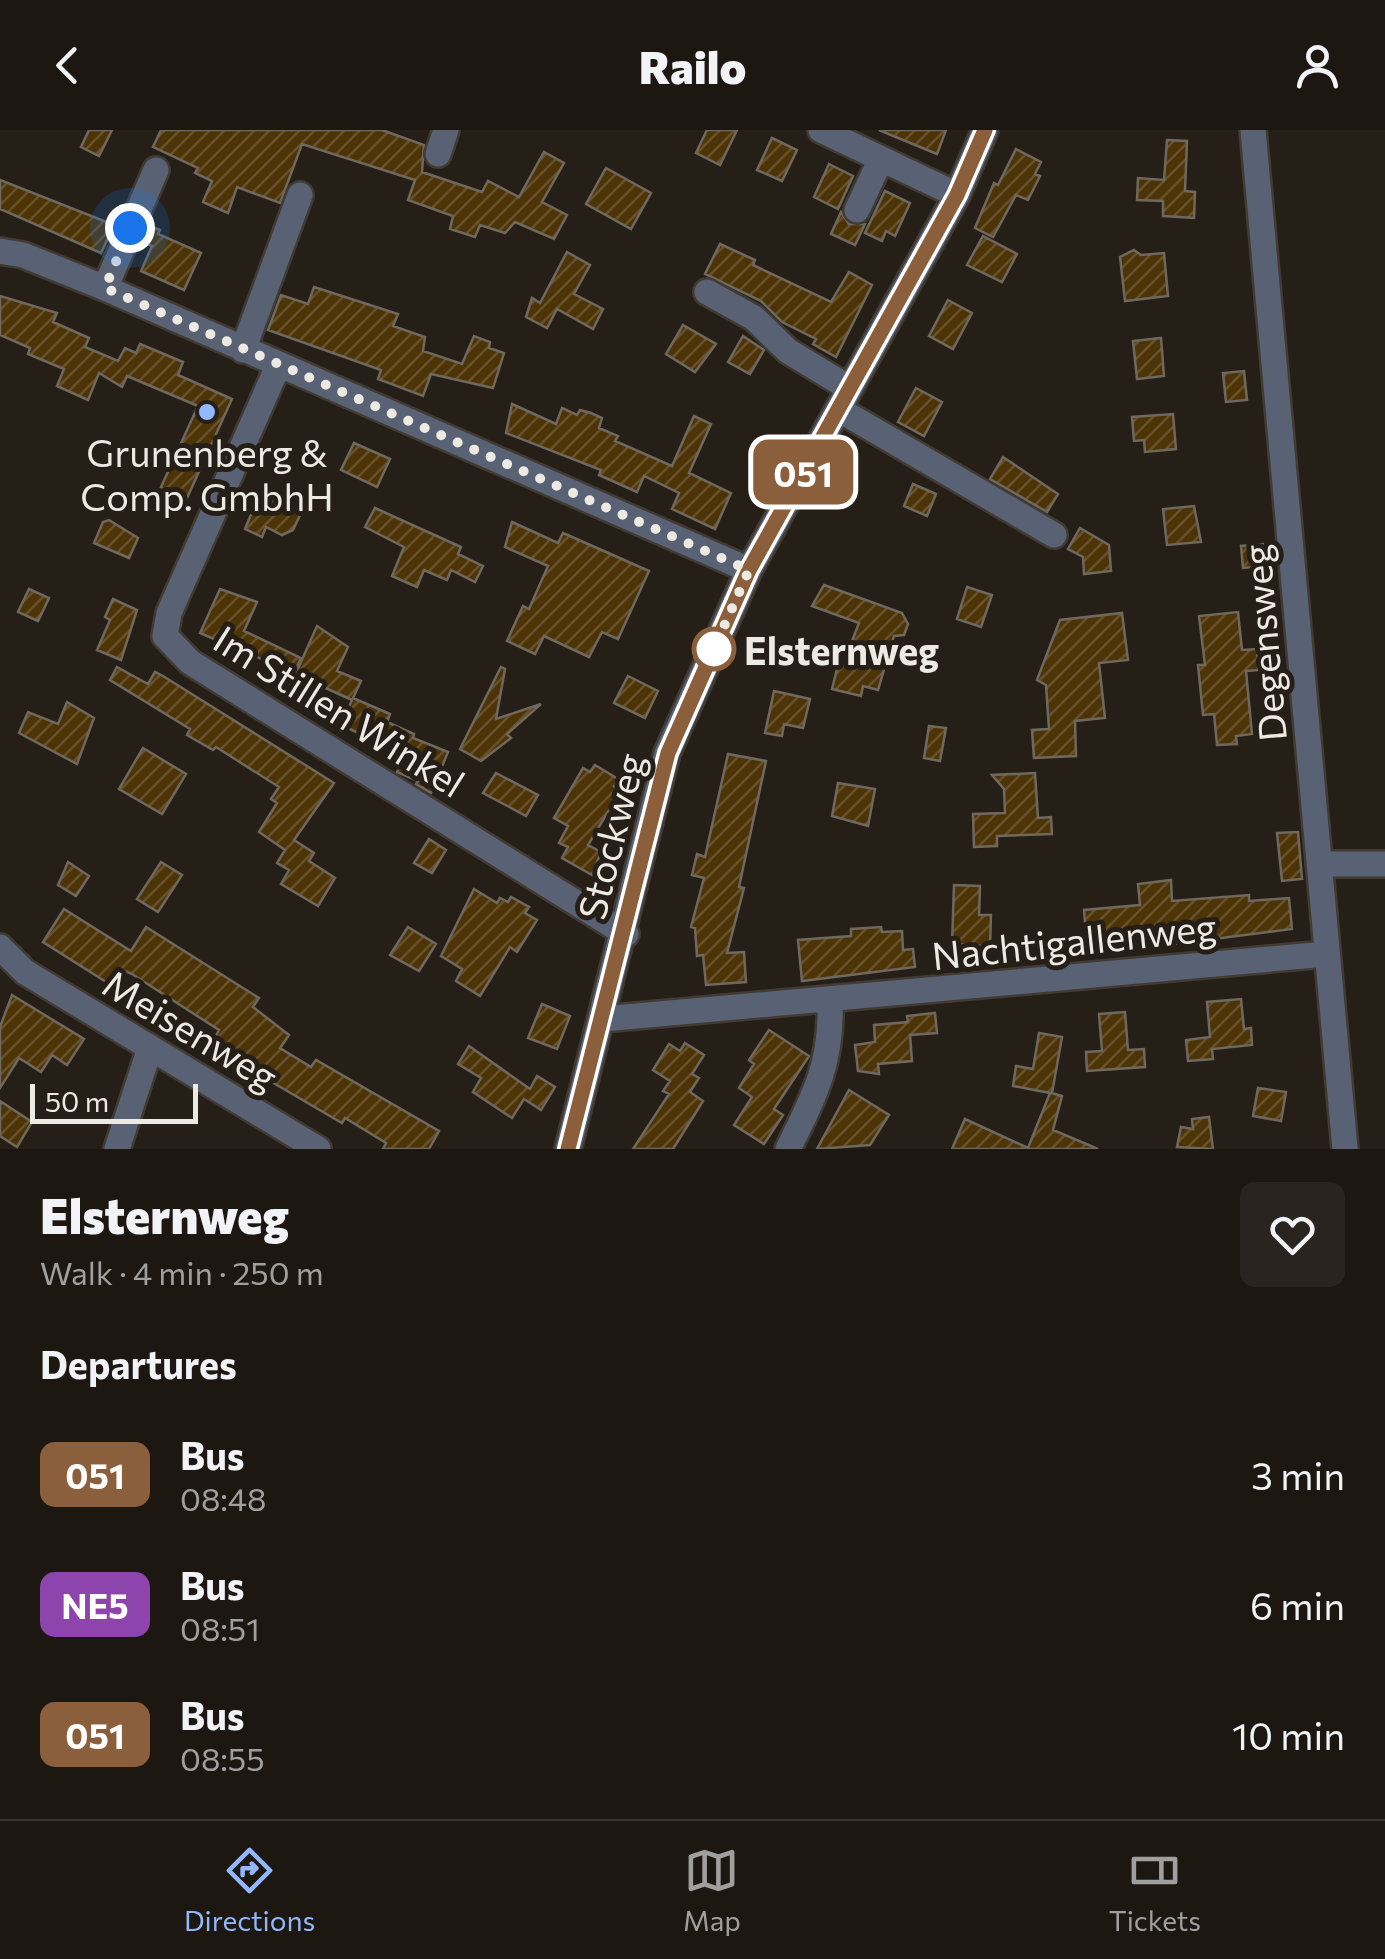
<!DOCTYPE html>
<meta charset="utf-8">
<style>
body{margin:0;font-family:Commissioner,sans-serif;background:#29241f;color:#f1f3f6;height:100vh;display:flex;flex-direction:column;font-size:38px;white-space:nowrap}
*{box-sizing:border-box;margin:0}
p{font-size:32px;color:#a09f9f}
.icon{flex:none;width:55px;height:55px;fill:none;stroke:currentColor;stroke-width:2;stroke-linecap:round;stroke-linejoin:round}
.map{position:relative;height:1019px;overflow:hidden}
.sheet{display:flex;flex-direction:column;background:#1c1711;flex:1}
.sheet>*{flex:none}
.badge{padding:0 20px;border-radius:15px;font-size:35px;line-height:65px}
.scale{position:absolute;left:30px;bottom:25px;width:168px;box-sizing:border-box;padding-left:10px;border:5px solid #ede9e3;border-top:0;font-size:28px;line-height:35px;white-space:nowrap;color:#ede9e3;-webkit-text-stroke:8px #251f17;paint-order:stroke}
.you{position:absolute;width:50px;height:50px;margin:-25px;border:8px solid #fff;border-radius:50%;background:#1a73e8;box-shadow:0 0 0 15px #1a73e833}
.map>.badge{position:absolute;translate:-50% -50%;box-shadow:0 0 0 5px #fff}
h2{padding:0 40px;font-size:38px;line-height:90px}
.round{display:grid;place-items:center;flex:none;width:105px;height:105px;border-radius:15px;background:#29241f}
.summary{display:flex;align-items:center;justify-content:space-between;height:170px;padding:0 40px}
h1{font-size:48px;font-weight:800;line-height:75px}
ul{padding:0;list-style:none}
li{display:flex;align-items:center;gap:30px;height:130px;padding:0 40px}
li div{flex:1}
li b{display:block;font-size:38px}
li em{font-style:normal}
li .badge{min-width:110px;font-weight:700;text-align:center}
header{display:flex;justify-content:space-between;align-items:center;height:130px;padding:0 40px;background:#1c1711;font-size:45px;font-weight:800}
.tabs{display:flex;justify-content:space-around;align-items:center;height:140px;border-top:2px solid #3a3631;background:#1c1711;font-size:28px;color:#a09f9f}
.tabs a{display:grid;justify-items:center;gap:5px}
.tabs .active{color:#93b7fd}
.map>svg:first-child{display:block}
.building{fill:url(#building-hatch);stroke:#6f685e;stroke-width:2.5}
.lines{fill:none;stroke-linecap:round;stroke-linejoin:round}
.minor-casing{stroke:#413b34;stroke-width:30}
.minor{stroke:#596274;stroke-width:25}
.line-casing{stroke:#fff;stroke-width:22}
.line{stroke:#8b5e3c;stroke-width:15}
.walk{stroke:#ede9e3;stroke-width:10;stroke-dasharray:0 18}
.poi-dot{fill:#93b7fd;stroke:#251f17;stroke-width:4}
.stop-dot{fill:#fff;stroke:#8b5e3c;stroke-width:5}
.labels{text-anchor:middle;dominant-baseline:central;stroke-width:10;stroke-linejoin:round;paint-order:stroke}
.poi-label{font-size:38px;fill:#ede9e3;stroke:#251f17}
.street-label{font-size:38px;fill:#ede9e3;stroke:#251f17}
.stop-label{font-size:38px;font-weight:bold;fill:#ede9e3;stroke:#251f17;text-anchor:start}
</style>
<header><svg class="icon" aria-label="back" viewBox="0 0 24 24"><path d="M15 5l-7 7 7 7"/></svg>Railo<svg class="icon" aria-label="person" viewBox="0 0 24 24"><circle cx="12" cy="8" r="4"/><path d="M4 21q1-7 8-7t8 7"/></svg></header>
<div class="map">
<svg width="1385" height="1019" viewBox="0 0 1385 1019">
<defs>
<pattern id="building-hatch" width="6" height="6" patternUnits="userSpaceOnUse" patternTransform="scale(2.5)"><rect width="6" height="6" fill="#4d3407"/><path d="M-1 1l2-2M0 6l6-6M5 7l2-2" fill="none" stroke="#67512b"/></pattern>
</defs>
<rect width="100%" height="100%" fill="#251f17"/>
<path class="building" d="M89,0H112L99,26L81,17Z
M161,0H382L424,15L422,42L482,62L488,51L519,67L544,22L564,33L542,72L567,85L554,109L515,92L505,103L480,95L475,107L450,99L453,86L408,70L415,50L302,14L280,73L237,57L228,83L203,72L212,51L195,43L198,38L153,17Z
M707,0H737L720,35L696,23Z
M879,0H946L937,24Z
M772,8L797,20L782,51L757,40Z
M1167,10L1187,11L1185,61L1195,62L1194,88L1163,86V71L1137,70L1138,48L1164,50Z
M1016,19L1041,32L1035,44L1040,46L1028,70L1016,65L993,107L975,98L994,53L998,55Z
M829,34L853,46L838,79L814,67Z
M606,38L651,63L631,99L586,74Z
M0,50L114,95L101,123L0,79Z
M885,61L910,73L895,106L886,101L882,111L865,103Z
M841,82L849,94H865L855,115L831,104Z
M150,96L160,100L158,104L201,123L184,160L141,141L152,116L142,112Z
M983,106L1017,124L1002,152L967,135Z
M720,114L755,130L753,135L831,172L849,142L872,155L836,227L813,214L816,209L782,192L761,171L705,144Z
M1134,120L1141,125L1164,123L1168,166L1125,171L1120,127Z
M567,122L590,135L574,164L603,179L593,199L557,179L547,198L526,187L532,168L540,173Z
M314,157L398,184L393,196L425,207L423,221L462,234L474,206L490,212L489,218L504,223L493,258L431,244L423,266L378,249L381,240L268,200L281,165L308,174Z
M0,166L57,183L53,192L89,208L85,217L118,231L125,218L136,223L140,214L183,232L178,245L232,269L187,368L161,357L198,276L127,246L122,257L99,243L88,270L57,256L64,239L28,224L30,218L0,205Z
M948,170L972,183L953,219L929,206Z
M683,195L716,214L695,242L666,224Z
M743,206L764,220L750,244L728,232Z
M1161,208L1164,246L1137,249L1133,211Z
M1244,241L1247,270L1226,272L1223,243Z
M916,258L942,272L924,306L898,292Z
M512,274L556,294L562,278L577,285L580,280L591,283L602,288L599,298L618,306L615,311L672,336L694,286L711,294L689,343L731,363L715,399L672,379L679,363L644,346L637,362L599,345L601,340L506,303Z
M1173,284L1176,319L1145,322L1144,310L1134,311L1132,287Z
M354,313L390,329L377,357L341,340Z
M1003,327L1058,364L1047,382L990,349Z
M913,354L936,364L927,386L904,376Z
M260,363L301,383L293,400L282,405L266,397L262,407L245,399Z
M1194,376L1201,412L1167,415L1163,379Z
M375,378L461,417L458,424L483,436L475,452L451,440L447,450L424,440L417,457L392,446L404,417L365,397Z
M109,390L138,408L129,428L94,413L103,392Z
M512,392L558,413L563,403L649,441L618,509L602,502L589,527L544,506L535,524L507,511L523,476L529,479L548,436L505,417Z
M1080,398L1109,415L1111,441L1084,444L1083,427L1068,419Z
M1263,414L1265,436L1243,438L1241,416Z
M824,455L902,483L908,494L904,505L894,506L878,560L863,556L861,566L832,559L841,523L847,524L859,493L812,476Z
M967,457L992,465L981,497L957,489Z
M29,459L49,468L38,491L18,482Z
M220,459L257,472L244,501L301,528L294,543L200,503Z
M113,469L137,480L121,530L97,520L110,490L105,487Z
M1238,482L1242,520L1257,519L1258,540L1246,541L1252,604L1236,606L1237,614L1217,615L1214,584L1203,585L1198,535H1205L1199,486Z
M1122,483L1128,530L1099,533L1105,588L1075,591L1076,626L1034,628L1032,600L1049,599L1046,555L1037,550L1060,490Z
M317,496L348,517L337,541L361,551L353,568L390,584L387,592L414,604L413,608L448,622L431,663L416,654L418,651L397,642L405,624L341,595L352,570L319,555L311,571L288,561Z
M117,537L148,554L155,542L163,546L334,653L294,710L314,723L309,731L335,748L318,776L281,754L289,740L277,733L285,720L259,702L277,673L271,669L279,657L216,617L213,620L187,605L190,599L110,550Z
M501,537L505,539L496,589L541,574L507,604L511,608L481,631L460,619Z
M628,546L658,561L645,588L614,573Z
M774,561L810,569L803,598L784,594L782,606L765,603Z
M67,572L94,588L77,634L19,603L28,582L58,594Z
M929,596L946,598L940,631L924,628Z
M143,618L186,644L162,684L119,659Z
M728,624L766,631L739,757L744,758L727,823L744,822L746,852L706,855L703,825L697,826L695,798L691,797L704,748L692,745L697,724L705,727Z
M595,635L618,649L614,656L621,660L588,715L601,722L592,745L562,728L568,717L559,713L568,696L554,688L583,638L590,642Z
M496,643L538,665L526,686L483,663Z
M1035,643L1038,688L1051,687L1052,704L997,706V716L974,717L973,684L1005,683L1004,659L992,645Z
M838,653L875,659L868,696L832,686Z
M1298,702L1302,749L1282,751L1277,703Z
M429,709L446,720L432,743L414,733Z
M68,732L89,746L76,766L58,755Z
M161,732L182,745L158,782L137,769Z
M1171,750L1172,771L1249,765V771L1289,768L1292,799L1175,814L1087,817L1084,780L1140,775L1138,754Z
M954,755L980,756L979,785H991L990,816L952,814Z
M474,759L497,773L500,768L508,772L511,767L529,777L525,783L537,790L517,822L510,817L480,866L456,851L462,839L441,826Z
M64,779L131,821L146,797L259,868L253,877L289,905L280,918L311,937L316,930L439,1001L429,1019H383L386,1013L345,988L342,993L210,916L219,900L132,844L121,839L111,855L43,812Z
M408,797L436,814L419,841L390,825Z
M881,797L882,802L902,801L903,820L913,819L915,837L802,851L798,810L851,806V799Z
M12,865L84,909L67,935L52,925L41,942L19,928L0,958V897Z
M1241,869L1244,899L1251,898L1252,915L1212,919L1213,929L1188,931L1186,910L1210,907L1207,872Z
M542,874L570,886L557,919L528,908Z
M1125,882L1128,920L1144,919L1145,937L1087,941L1086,922L1102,921L1099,884Z
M935,883L937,903L910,905L912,931L878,934L879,944L858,941L855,915L875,912L874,895L908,892L907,886Z
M769,900L809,926L774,979L783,985L764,1014L734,995L752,967L739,958L754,934L749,930Z
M1039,903L1062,907L1052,963L1062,966L1053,1000L1098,1019H952L965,989L1028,1018L1050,963L1013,956L1016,936L1033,939Z
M685,913L704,925L692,944L699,948L690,962L703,971L673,1019H633L669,964L663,961L670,951L653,940L669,914L680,921Z
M469,916L530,959L537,946L555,957L541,980L524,969L512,988L473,962L481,948L458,934Z
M1258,958L1286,962L1281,991L1253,986Z
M849,960L889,985L870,1015L817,1019Z
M0,971L32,992L17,1017L0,1006Z
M1209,987L1213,1019L1177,1017L1181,997L1193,999L1192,989Z"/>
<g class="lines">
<defs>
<path id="minor" d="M821,0L957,65
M1253,0L1345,1019
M438,24L446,0
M857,80L881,29
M0,121L23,125L105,158L749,440
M105,158L156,40
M707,162L754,188L788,221L849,258
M243,220L300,65
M278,236L169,483L165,506L190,532L626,804
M838,279L1054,405
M1319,734H1385
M0,817L25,842L318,1019
M603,889L1326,824
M117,1019L150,918
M568,1019L667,623L749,440L957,65L985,0
M788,1019C815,965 832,933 830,872"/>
</defs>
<use href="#minor" class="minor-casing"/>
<use href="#minor" class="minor"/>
</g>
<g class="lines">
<defs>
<path id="line" d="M568,1019L668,623L749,440L957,65L985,0"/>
</defs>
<use href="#line" class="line-casing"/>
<use href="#line" class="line"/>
<path class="walk" d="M130,98L105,158L749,440L714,519"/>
</g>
<circle class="poi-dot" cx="207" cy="282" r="10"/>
<circle class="stop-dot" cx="714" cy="519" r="20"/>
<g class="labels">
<g class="poi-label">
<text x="207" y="321">Grunenberg &amp;<tspan x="207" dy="44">Comp. GmbhH</tspan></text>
</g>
<g class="street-label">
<text transform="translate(1263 513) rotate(-95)">Degensweg</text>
<text transform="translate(340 580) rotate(32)">Im Stillen Winkel</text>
<text transform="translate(610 706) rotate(-76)">Stockweg</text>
<text transform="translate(1074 810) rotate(-6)">Nachtigallenweg</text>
<text transform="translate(191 899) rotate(31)">Meisenweg</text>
</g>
<g class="stop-label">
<text x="744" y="519">Elsternweg</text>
</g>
</g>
</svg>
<div class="scale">50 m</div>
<div class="you" style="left:130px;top:98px"></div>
<b class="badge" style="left:803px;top:342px;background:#8b5e3c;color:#fff">051</b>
</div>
<section class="sheet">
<div class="summary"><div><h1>Elsternweg</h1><p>Walk · 4 min · 250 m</p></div><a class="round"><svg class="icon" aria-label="heart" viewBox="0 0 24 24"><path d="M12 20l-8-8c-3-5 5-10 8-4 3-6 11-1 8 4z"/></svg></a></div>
<h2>Departures</h2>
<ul>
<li><span class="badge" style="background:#8b5e3c;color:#fff">051</span><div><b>Bus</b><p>08:48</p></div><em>3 min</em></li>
<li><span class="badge" style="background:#8e44ad;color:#fff">NE5</span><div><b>Bus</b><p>08:51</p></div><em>6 min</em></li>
<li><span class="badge" style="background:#8b5e3c;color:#fff">051</span><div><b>Bus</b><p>08:55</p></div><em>10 min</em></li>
</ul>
</section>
<nav class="tabs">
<a class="active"><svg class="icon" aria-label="directions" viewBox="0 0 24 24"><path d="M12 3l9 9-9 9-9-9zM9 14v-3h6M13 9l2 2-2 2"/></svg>Directions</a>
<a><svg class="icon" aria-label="map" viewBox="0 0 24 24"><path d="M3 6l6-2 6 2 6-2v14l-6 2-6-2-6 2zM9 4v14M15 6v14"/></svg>Map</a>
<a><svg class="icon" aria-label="tickets" viewBox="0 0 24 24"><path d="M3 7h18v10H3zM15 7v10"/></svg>Tickets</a>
</nav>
